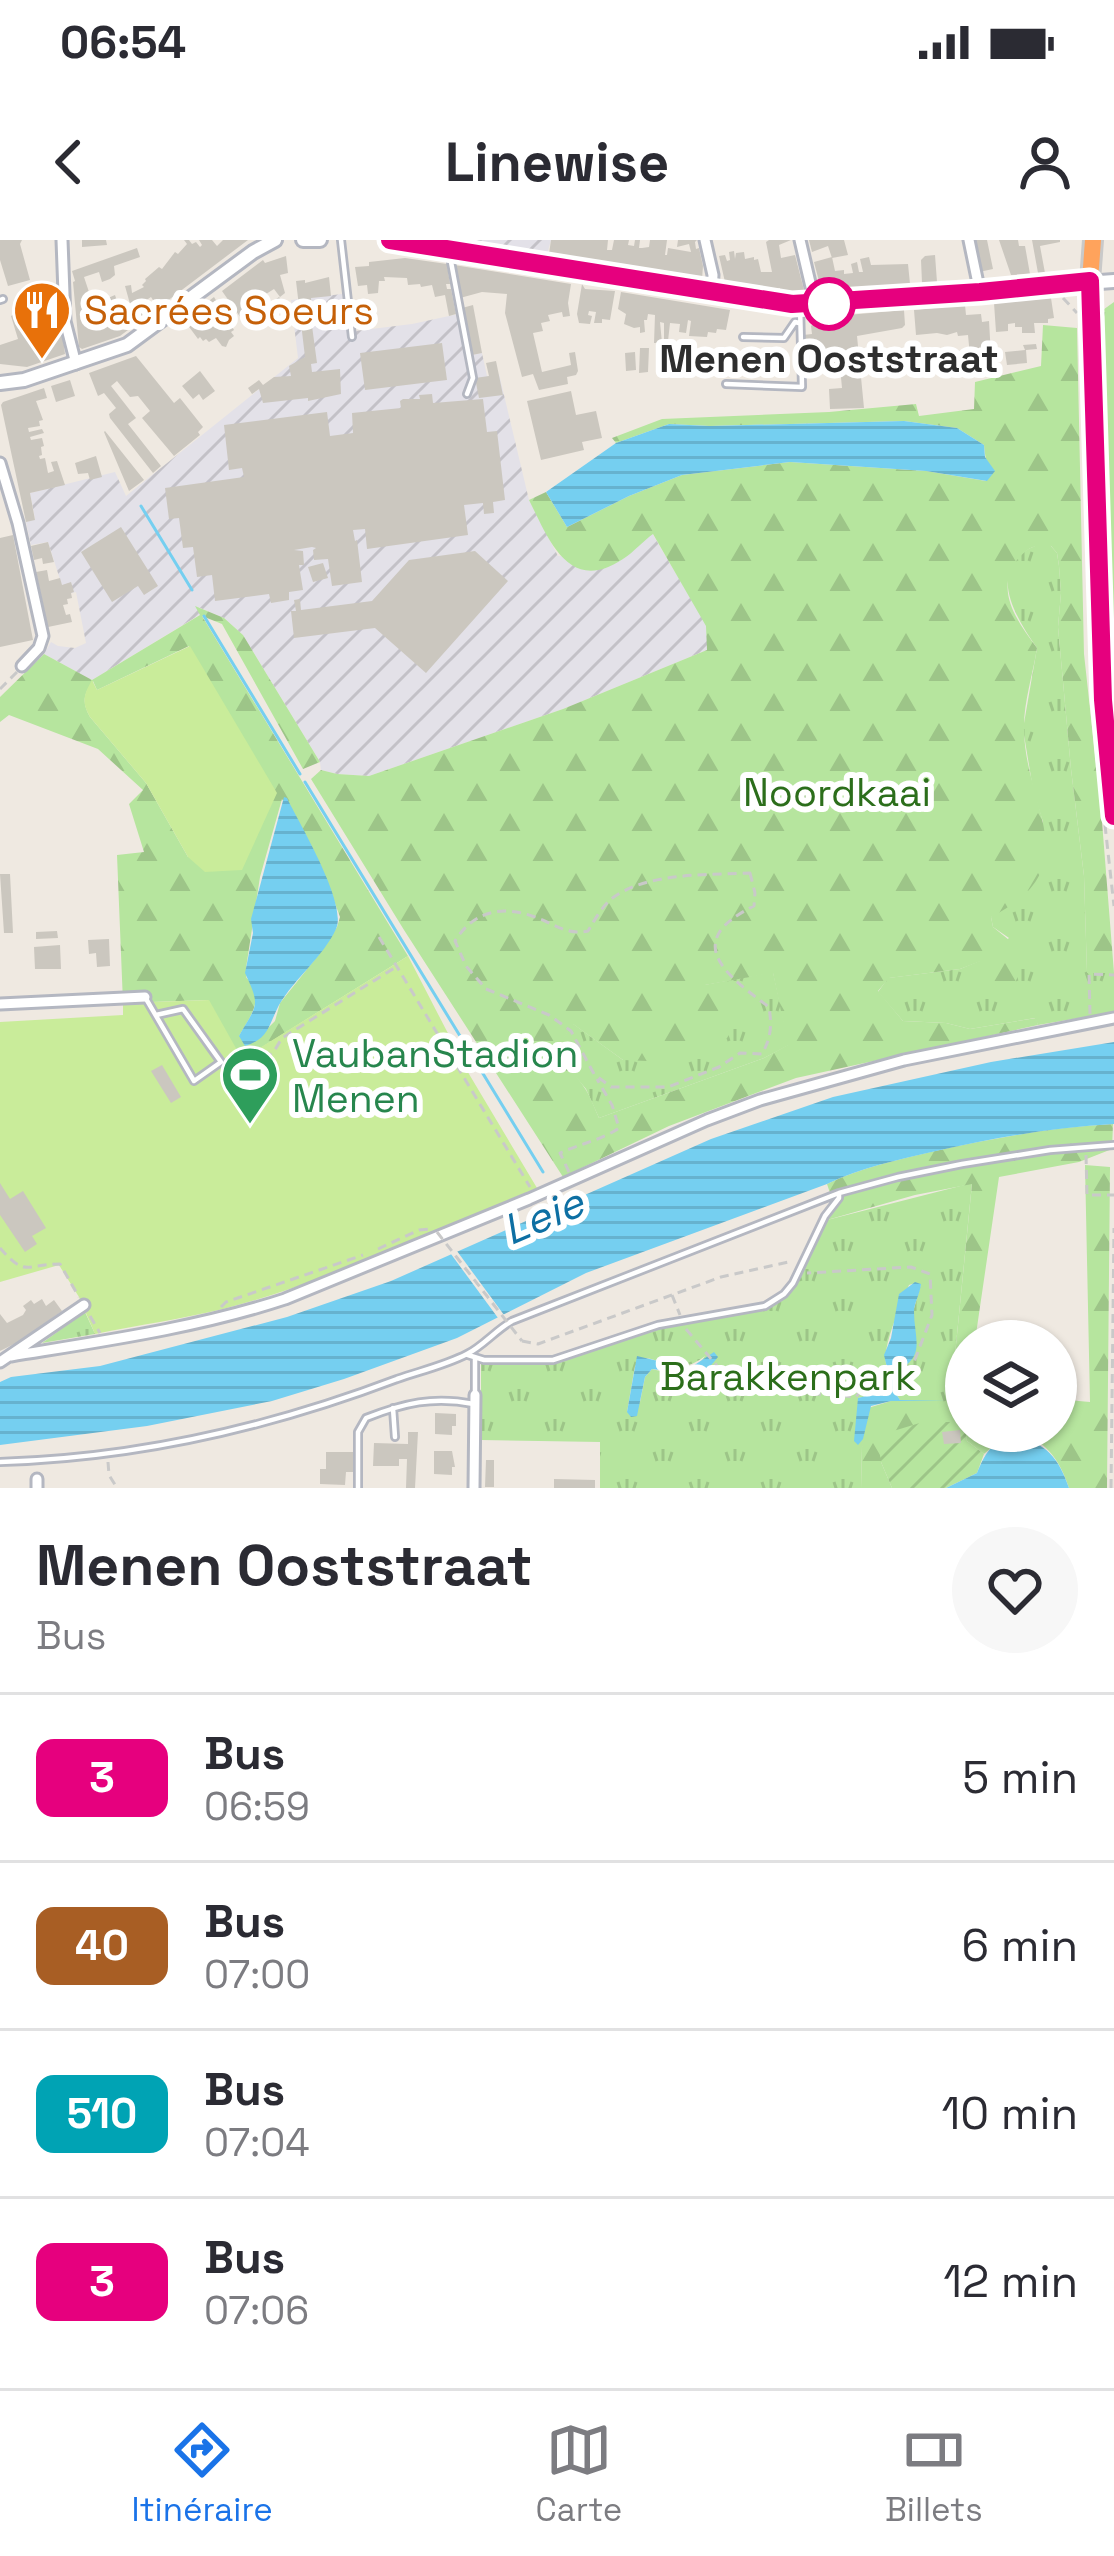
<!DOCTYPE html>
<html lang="fr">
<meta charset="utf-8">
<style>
body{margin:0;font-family:"Space Grotesk",sans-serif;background:#f7f7f7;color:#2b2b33;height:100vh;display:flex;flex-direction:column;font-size:45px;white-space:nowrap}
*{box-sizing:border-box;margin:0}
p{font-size:39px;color:#7c7c81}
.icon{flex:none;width:66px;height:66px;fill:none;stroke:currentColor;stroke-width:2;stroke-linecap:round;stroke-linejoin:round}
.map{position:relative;height:1248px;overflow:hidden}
.panel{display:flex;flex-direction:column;background:#fff;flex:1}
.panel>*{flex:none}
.badge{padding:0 24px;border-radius:18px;font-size:42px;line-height:78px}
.tools{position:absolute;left:945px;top:1080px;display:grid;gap:24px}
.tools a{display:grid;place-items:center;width:132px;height:132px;border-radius:50%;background:#fff;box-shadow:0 3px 9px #0004;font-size:60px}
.map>.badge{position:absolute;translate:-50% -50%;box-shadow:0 0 0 6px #fff}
.round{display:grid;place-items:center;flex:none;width:126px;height:126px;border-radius:63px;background:#f7f7f7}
.head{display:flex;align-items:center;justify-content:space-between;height:204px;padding:0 36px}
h1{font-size:57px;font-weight:700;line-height:90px}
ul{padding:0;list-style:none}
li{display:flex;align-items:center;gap:36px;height:168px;padding:0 36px;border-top:3px solid #e1e1e2}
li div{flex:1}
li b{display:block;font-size:45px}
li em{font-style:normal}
li .badge{min-width:132px;font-weight:700;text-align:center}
.status{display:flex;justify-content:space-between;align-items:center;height:84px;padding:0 60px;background:#fff;direction:ltr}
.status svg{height:33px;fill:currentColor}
header{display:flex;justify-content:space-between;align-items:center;height:156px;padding:0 36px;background:#fff;font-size:54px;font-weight:700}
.dock{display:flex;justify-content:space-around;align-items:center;height:168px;border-top:3px solid #e1e1e2;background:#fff;font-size:33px;color:#7c7c81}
.dock a{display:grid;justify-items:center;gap:6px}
.dock .on{color:#1a73e8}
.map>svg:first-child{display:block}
.industrial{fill:url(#industrial-furrows)}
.grass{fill:url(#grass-tufts);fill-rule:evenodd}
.forest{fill:url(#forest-firs);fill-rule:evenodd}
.garden{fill:url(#garden-furrows)}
.pitch{fill:#c9ec9a}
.water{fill:url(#water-rules)}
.pier{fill:#efe9e1}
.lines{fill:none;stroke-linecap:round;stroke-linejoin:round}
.stream{stroke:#75cff0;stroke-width:3}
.building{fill:#cbc7bf}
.lane-casing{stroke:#b4b7c1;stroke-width:10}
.street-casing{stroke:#b4b7c1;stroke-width:15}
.secondary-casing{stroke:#b4b7c1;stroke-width:18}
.highway-casing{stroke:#c9c9c9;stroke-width:22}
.path{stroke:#c9c9c9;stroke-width:3;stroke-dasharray:9 6;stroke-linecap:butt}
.lane{stroke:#fff;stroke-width:4.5}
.street{stroke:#fff;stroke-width:9}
.secondary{stroke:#fff;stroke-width:12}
.highway{stroke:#ffa35c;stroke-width:16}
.path-bridge{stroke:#c9c9c9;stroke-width:3;stroke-dasharray:9 6;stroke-linecap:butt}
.line-casing{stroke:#fff;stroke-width:27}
.line{stroke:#e6007e;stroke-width:18}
.stop-dot{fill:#fff;stroke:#e6007e;stroke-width:6}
.labels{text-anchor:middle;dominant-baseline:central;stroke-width:12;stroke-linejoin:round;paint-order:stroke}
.food-label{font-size:39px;fill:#c56008;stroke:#fff;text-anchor:start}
.stop-label{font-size:39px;font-weight:bold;fill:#2e2e2e;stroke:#fff}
.park-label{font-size:39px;fill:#2c6e1b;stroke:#fff}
.leisure-label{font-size:39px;fill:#27864d;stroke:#fff;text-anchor:start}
.water-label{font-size:42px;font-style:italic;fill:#0d6fa3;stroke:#fff}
</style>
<div class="status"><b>06:54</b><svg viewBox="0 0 49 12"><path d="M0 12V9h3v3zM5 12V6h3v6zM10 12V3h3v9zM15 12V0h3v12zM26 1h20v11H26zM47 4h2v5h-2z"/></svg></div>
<header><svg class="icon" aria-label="back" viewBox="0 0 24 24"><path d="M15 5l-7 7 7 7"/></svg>Linewise<svg class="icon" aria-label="person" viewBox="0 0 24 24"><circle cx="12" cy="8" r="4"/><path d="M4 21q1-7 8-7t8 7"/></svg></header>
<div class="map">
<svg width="1114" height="1248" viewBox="0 0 1114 1248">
<defs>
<pattern id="industrial-furrows" width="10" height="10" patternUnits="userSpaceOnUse" patternTransform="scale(3)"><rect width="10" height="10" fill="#e3e1e8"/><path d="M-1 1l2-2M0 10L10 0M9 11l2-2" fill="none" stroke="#c3c1c7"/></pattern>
<pattern id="grass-tufts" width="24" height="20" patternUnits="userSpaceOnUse" patternTransform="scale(3)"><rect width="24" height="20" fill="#b6e59e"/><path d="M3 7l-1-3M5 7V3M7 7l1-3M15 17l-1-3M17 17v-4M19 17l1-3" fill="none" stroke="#9dc588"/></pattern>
<pattern id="forest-firs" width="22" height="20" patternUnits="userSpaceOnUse" patternTransform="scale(3)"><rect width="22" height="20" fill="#b6e59e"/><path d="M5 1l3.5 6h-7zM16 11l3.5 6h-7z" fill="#9dc588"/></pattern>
<pattern id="garden-furrows" width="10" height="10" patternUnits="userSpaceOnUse" patternTransform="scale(3)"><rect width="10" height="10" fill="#b6e59e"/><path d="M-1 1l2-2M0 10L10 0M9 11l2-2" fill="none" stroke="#9dc588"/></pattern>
<pattern id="water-rules" width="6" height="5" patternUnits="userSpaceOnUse" patternTransform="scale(3)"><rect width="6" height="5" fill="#75cff0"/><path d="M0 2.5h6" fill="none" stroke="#66b2ce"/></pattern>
</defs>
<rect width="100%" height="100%" fill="#efe9e1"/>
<path class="industrial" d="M551,0L545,22L429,1V0Z
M342,54L347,92L412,84L463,73L472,115L482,113L487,136L499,134L529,260L558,316L623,319L652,293L707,386V410L563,469L369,536L337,534L321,530L320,522L243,395L224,378L198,367L201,374L92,440L44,414L51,402L58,406L75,408L86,403L76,352L65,355L48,302L31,305L26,282L35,279L30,253L115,232L126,256L298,118L291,60Z"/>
<path class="grass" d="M1114,62V496L1100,72Z
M1040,304L1050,305L1057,313L1059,326L1061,353L1058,387L1071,529L1084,636L1087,732L1114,733V772L1038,785L1035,778L970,789L946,783L903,781L878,752L888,738L960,729L982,720L1009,698L993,687L991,677L1043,582L1033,549L1023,489L1037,408C1014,375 983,324 1040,304Z
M773,732L789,805L764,818L599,878L586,849L560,818L559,806L572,783L623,820L704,745Z
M972,943L950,1165L862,1207L861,1248H600V1202L481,1200V1123L553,1124L658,1088L765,1070L787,1056L798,1042L827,980ZM915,1043L921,1044L894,1139V1151L900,1160H914L891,1161L858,1171V1158L889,1151C890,1137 884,1125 886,1111C890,1089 900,1067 909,1045ZM705,1116L689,1138L652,1129L645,1137L640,1162L627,1172L635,1126L647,1118C671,1124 684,1133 705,1116Z
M85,1072L95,1094L42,1103Z"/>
<path class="forest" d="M1043,85L1077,88L1084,414L1101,569L1114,733H1087L1084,636L1071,529L1058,387L1061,353L1059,326L1057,313L1051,306C1035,303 1027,308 1017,320C994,351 1018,382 1037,408C1033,434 1023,464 1024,491C1026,570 1089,627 991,677L993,687L1020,709L1019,734L1009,756L990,750L981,730V721L960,729L889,738L878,751L903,781L946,783L970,789L1036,778L1038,785L796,838L669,886L563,937L404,690L311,539L321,530L337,534L369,536L563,469L707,410L706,386L653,294C643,301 634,312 623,319C569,355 549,300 529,260L546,252L567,287L629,256L682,235L790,222L926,231L986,241C989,225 985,219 984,205L957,188L904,181L710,186L669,184L616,203L612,198L662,179L829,172L916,164L919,176L974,169L975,142L1041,126ZM773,733L788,805L764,818L599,878C595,869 591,858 586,850C568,820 547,820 573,784L623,820L671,822L727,798L737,782L705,745Z
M195,366L224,378L243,395L320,522L303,529L222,384L202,376L408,716L241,820L208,760L123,763L117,615L144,612L129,564L143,550L98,509L9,475L0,482V457L44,414L92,440L200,375ZM189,406L188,617L146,543L90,477C82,463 83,455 93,441L97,450ZM282,559L325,636L340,677L337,687L320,713L280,763L275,781L268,788L239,796C247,781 262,764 253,747C245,731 247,746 246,728L260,637Z
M1113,884L1112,909L1079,922L999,937L975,1101H966V1191H1056V1159L1090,1162L1085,925L1110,927L1107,1248H1069C1055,1204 1024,1178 984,1214L967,1201L963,1182L881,1222L892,1248H861L862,1207L875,1167L950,1165L972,944L915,955L827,980L835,968L827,944C862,927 898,920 935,911C994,898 1053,887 1113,884Z"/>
<path class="garden" d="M923,1182H964L967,1201L984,1214L977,1233L946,1248H892L881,1222L879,1208L890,1192Z"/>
<path class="pitch" d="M190,406L277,553L242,630L205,632L188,617L146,543L90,477C81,462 84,454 92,440L97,450Z
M408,716L469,834L537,948C434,991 332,1041 223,1069C182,1079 138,1085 95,1094L79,1057L59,1025L0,1042V782L123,775V763L209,760L242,819Z"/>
<path class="water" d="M904,181L957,188L984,205L985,217L995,231L987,241L926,231L790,222L682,235L629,256L567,287L546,252L616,203L669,184L710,186Z
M284,557L287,558C299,583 348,664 336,689C323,717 295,738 279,765C269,784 269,799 245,806L239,796C257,764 261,767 245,733L253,693L251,679Z
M1114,802V884C1054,887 995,898 936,911C898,920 862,927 827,944L586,1033L457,1098L344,1139L272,1161L147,1186L0,1205V1142L11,1137L100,1126L287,1077L391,1041L711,899L833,857L991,822Z
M915,1042L921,1044C920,1054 914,1063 914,1072C914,1098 927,1118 895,1131L894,1151L900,1160L946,1161H891L871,1166L863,1199L858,1205L854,1201L858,1158L889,1150L890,1140L884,1115L891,1098L899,1054Z
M714,1112L718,1117C694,1149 683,1132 652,1129L645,1137L637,1176L631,1177L627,1172L637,1116L683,1127L693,1126Z
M1012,1196C1045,1202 1058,1216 1069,1248H946L977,1233C985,1214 991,1202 1012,1196Z"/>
<path class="pier" d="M454,1007L507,1079L501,1082L448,1010Z"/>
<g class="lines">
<path class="stream" d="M141,266L192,350
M204,376L300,534
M305,542L543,932"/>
</g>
<path class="building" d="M0,0H22L20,4L30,40L8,46L0,20Z
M82,0H106L107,5L82,7Z
M184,0H189L192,4L196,2L200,7L202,5L199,0H212L217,6L223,0H248L158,68L151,57L145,61L152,72L120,96L82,109L79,107L73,42L75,41L72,31L137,8L140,17L114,26L115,35L110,39L102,42L99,32L84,37L92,61L84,63L87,74L100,69L102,84L107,83L106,77L113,75L108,58L115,55L119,67L130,64L125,46L131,45L132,53L144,47L142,45L146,41L145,39L159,27L162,29L175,12L178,14L187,4Z
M551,0H608L607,10H612L614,0H629L628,5L634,6L635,0H640L639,8H642L649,7L650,0H667L665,15H667L668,8L691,12L689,4L677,7L678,0H697L695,2L696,9L699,8L703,26L702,39L549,14Z
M769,0H791L779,5L781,18L795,15L804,50L788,53L780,52V48L768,50L725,42L719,16L725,15L727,21L730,20L729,12L734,11L735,19L736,13L744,12L745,19L754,17V20L758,19L761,32H772L766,2Z
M809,0H844L848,15L832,18L828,6L812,12Z
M972,0H987L993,29L979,32Z
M999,0H1018L1019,6H1025L1030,34L1011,35Z
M1032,0H1060V2L1040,6L1045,33H1038Z
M935,15L937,42L922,43L921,20L925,16Z
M286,16L288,33L280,35L285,53L280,57L274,49L266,54L272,62L279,57L286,66L279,71L272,63L269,66L263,61L270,70L258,78L264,86L259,90L249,77L243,81L222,51L263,20L265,23Z
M832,17L835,31L844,30V34L853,33L851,24L857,22L859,32H863L860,19L869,17L871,25L908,24L910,44L825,51L821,49L814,22Z
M405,18L447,24L450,44H446L447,49H451L456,74L449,76L445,55L435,57L432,45L421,47L420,44L408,45L407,38L384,37L385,41H379L378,53L368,54L367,45L358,46L355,27L369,26V22Z
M454,25L571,44L568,63L570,76L563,77L562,72L548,75L550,81L541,83L543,91L533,93L542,132L571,125L569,113L575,112L578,131L576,135L567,137L568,144L539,150L533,134L522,137L505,73L507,54L482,52L460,58Z
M329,37L331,56L311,58L312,71H310L317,123L311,124L312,132L340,129L341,154L308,161V158L263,163L259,149L252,154L248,148L259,140L263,145L274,137L291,136L289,126L305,117L296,41L305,40V43Z
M582,44L585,49L615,51L610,80L602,79V83H594L596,72L589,71L588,75L592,76L590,84L579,83L577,74Z
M57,48L65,114L27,127L0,124V105L18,99L11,76L28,66L32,76L22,80L30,105L50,99L47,90L50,89L47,54Z
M621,52L730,70L726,90L717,89L716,93L708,92L707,97L689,96L691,81L688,80L686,93L679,92L680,84L670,83L668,101H664V83L660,82L662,103H654L655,75L648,74L647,80H644L645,92L640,93V87L634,88L624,84L626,74L618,69Z
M214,57L234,90L231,92L234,96L229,100L226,107L222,106L216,98L209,102L206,99L203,101L200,97L198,99L184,80Z
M1051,58L1054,78L1048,79V83H1034L1035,93H1022V87H1015V83L1008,84V91L996,92L994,63Z
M473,65L482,113L472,115L462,68Z
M965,65L966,75L981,74L982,82L989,81L992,133L980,134L981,137H972L968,95L958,96L957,92L947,95L937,93L916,95L914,70Z
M904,70L905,85L902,88L857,96L864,168L830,169L829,149L842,148L840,127L814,129V114L804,115L803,95L812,94L811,86L817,80L825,77Z
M442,103L447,140L365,150L360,113Z
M1036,104L1037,109L1026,110L1027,123L1007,125L1005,112L1025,110L1023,105Z
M640,108H649L648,132L639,133Z
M635,112L636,130L626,131L625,113Z
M136,116L174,163L180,158L203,187L198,192L200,195L174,216L142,178L150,171L138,156L130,157L117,141L111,146L136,178L128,184L161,226L153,233L110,178L109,174L116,168L104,153L98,156L89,133Z
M496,121L503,155L479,158L475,138L489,136L486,123Z
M200,131L215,151L203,160L199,154L193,159L182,146Z
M70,140L75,156L56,162L51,146Z
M44,148L47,158L36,161L43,180L39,181L40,186L28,188L29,192L42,189L44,193L30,197L31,200L42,198L44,206L41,207L42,215L39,216L40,219L45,218L48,233L54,231L51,222L57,221L65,245L30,253L35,280L26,282L1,165L3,162Z
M571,151L576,175L596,171L602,198L582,202L584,210L541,220L527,161Z
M432,154L433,163L483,159L487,192L497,191L505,260L493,262L494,273L484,274L483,263L464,265L468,295L367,309L365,289L353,290L355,301L357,300L362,342L332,346L328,319L314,320L313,310L316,308L312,307L294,310L303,311L304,325H299L303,350L289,352V360L271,363L269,354L215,361L212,335L197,337L193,307L183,308L179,278L169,279L165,248L244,237L242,228L229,230L224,185L327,172L330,196L353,193L352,173L401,168L400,161L403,159H420L419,155Z
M105,191L144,240L129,251L104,192Z
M96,216L102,237L90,240L88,233L78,234L75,223Z
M121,287L158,346L144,355L138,346L112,362L81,312Z
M13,295L33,400L0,407V298Z
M48,302L54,322L43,324L42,318L34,320L31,306Z
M475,311L508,341L426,433L375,388L294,398L291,371H296L294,360L300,359L301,370L372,361L409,320Z
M323,323L328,338L313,342L308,327Z
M47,330L49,341L60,338L62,345L71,342L74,352L71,353L72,358L67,359L68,364L63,365L66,375L70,374L72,382L48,387L36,332Z
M0,634H10L13,693H4Z
M57,691L58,698L36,699V692Z
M109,699L110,726L97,727L96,713L89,714L88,700Z
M60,705L61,729H35L34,707Z
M162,825L181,857L171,863L151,831Z
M0,943L10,959L23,951L46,988L32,996L37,1004L25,1012L0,975Z
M42,1059L46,1066L54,1060L62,1071L20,1101L0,1111V1074L7,1083L23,1075L26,1070L23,1066L31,1060L34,1064Z
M435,1173L456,1174V1186H452V1195L435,1194Z
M960,1190L961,1203L944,1204L942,1192Z
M408,1192H418L415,1248H406L407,1219H399V1226H373L374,1203L408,1204Z
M434,1211H452L455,1227H452V1235L434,1234Z
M326,1212H355V1232H346L345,1245L320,1244V1229H326Z
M486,1220H494V1247H485Z
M554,1239L595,1240V1248H554Z"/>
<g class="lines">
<defs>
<path id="lane" d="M341,0L352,97
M452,10L451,22L473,138L467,154
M0,60L3,59
M743,97L784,98L795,82L799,83
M726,144L802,147L800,65
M145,757L194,841L221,822L183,769L156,775
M468,1115L484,1120H553L658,1085L765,1066L784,1054L793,1043L825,976L839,958V953
M475,1119V1155
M393,1168L395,1197
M0,1222C138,1218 268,1188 397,1139C420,1131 446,1125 467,1114C483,1106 496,1090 512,1081L839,953L898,937L962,924L1050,910L1114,905
M358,1248V1192L366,1178C404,1163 433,1156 474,1164"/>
<path id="street" d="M62,0L65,81L76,124
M705,0L713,35L712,52
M800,0L815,64
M969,0L980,53
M0,223L18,283L43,396L39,408L22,426
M0,764L145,757
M11,1116C103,1101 197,1088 285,1059L529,959L707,880L760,860L904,820L1114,778
M0,1122L84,1065
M37,1239V1248
M474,1248L475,1155"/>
<path id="secondary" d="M303,0H320
M389,0L792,64L1114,41
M0,143L24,140L127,105L253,12L275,0"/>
<path id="highway" d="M1093,0L1090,41L1103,460L1114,576"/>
</defs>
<use href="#lane" class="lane-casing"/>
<use href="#street" class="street-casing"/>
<use href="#secondary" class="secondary-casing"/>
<use href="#highway" class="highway-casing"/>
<path class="path" d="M1063,58L1077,73
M0,449L17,432
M1105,585L1114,666
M750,633L755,653L754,666C682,701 724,734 769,767C772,786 771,798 762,814L740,813L719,827L668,847H611L594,834L571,791L549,775L486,749L466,726L455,701C473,672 500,665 532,676C552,682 566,696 588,691C594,681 601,668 610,660C644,632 708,635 750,633Z
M379,697L530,947
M1090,774L1089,734L1114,735
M226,826L235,834L273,813L282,798L396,727
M1086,915L1087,955H1114
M569,932L560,913C579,904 602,900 619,888L612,865L597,839
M0,1008C26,1038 26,1024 60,1024L79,1057
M378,1009L419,990L430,989
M672,1055L680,1075
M221,1067L226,1062L363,1015
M90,1076L100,1093
M686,1089L723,1133L763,1150L856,1157L871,1137L911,1130L932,1075L930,1034L911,1027L807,1033
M522,1101L538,1104L721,1037L793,1021
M108,1222L109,1235L117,1248
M1111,1248L1114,988"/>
<use href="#lane" class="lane"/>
<use href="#street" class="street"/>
<use href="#secondary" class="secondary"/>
<use href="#highway" class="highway"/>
<path class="path-bridge" d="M437,992L522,1101"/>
</g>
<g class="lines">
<defs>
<path id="line" d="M390,0L792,64L980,52L1090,41L1103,460L1114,576"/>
</defs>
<use href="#line" class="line-casing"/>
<use href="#line" class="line"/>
</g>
<defs>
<symbol id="restaurant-pin" viewBox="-11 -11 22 30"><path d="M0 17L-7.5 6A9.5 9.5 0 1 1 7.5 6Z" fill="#e8710a" stroke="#fff"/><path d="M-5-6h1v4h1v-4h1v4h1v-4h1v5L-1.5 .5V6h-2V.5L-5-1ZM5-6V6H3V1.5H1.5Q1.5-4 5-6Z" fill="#fff"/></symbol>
<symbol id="stadium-pin" viewBox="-11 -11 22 30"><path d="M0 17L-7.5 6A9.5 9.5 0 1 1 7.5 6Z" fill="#2e9e5b" stroke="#fff"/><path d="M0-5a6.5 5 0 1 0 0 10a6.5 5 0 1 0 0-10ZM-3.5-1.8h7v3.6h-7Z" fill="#fff"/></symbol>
</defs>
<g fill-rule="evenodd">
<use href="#restaurant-pin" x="9" y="37" width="66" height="90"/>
<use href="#stadium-pin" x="217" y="802" width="66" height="90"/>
</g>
<circle class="stop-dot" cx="829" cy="64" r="24"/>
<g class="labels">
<g class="food-label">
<text x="84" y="70">Sacrées Soeurs</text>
</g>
<g class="stop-label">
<text x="829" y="118">Menen Ooststraat</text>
</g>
<g class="park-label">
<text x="837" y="552">Noordkaai</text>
<text x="788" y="1136">Barakkenpark</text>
</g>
<g class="leisure-label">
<text x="292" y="813">VaubanStadion<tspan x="292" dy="45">Menen</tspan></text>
</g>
<g class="water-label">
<text transform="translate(543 976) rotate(-23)">Leie</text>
</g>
</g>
</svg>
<div class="tools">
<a><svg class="icon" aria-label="layers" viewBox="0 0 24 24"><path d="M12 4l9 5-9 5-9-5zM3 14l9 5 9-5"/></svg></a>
</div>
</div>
<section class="panel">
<div class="head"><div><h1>Menen Ooststraat</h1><p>Bus</p></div><a class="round"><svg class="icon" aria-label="heart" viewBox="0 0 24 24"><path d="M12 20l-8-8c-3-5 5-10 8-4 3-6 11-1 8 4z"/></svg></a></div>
<ul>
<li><span class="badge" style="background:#e6007e;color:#fff">3</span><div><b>Bus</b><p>06:59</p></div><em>5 min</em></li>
<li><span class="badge" style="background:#a85e24;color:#fff">40</span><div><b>Bus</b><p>07:00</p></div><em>6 min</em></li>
<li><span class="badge" style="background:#00a3b4;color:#fff">510</span><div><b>Bus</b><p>07:04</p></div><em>10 min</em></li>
<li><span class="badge" style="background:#e6007e;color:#fff">3</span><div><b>Bus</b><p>07:06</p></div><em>12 min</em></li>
</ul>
</section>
<nav class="dock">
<a class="on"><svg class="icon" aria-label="directions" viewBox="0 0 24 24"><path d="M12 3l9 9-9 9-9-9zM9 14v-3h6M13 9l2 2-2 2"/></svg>Itinéraire</a>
<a><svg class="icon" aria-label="map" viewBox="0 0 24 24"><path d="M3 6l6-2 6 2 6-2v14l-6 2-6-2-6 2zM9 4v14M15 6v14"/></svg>Carte</a>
<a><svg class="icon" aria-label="tickets" viewBox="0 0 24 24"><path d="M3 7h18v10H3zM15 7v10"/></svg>Billets</a>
</nav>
